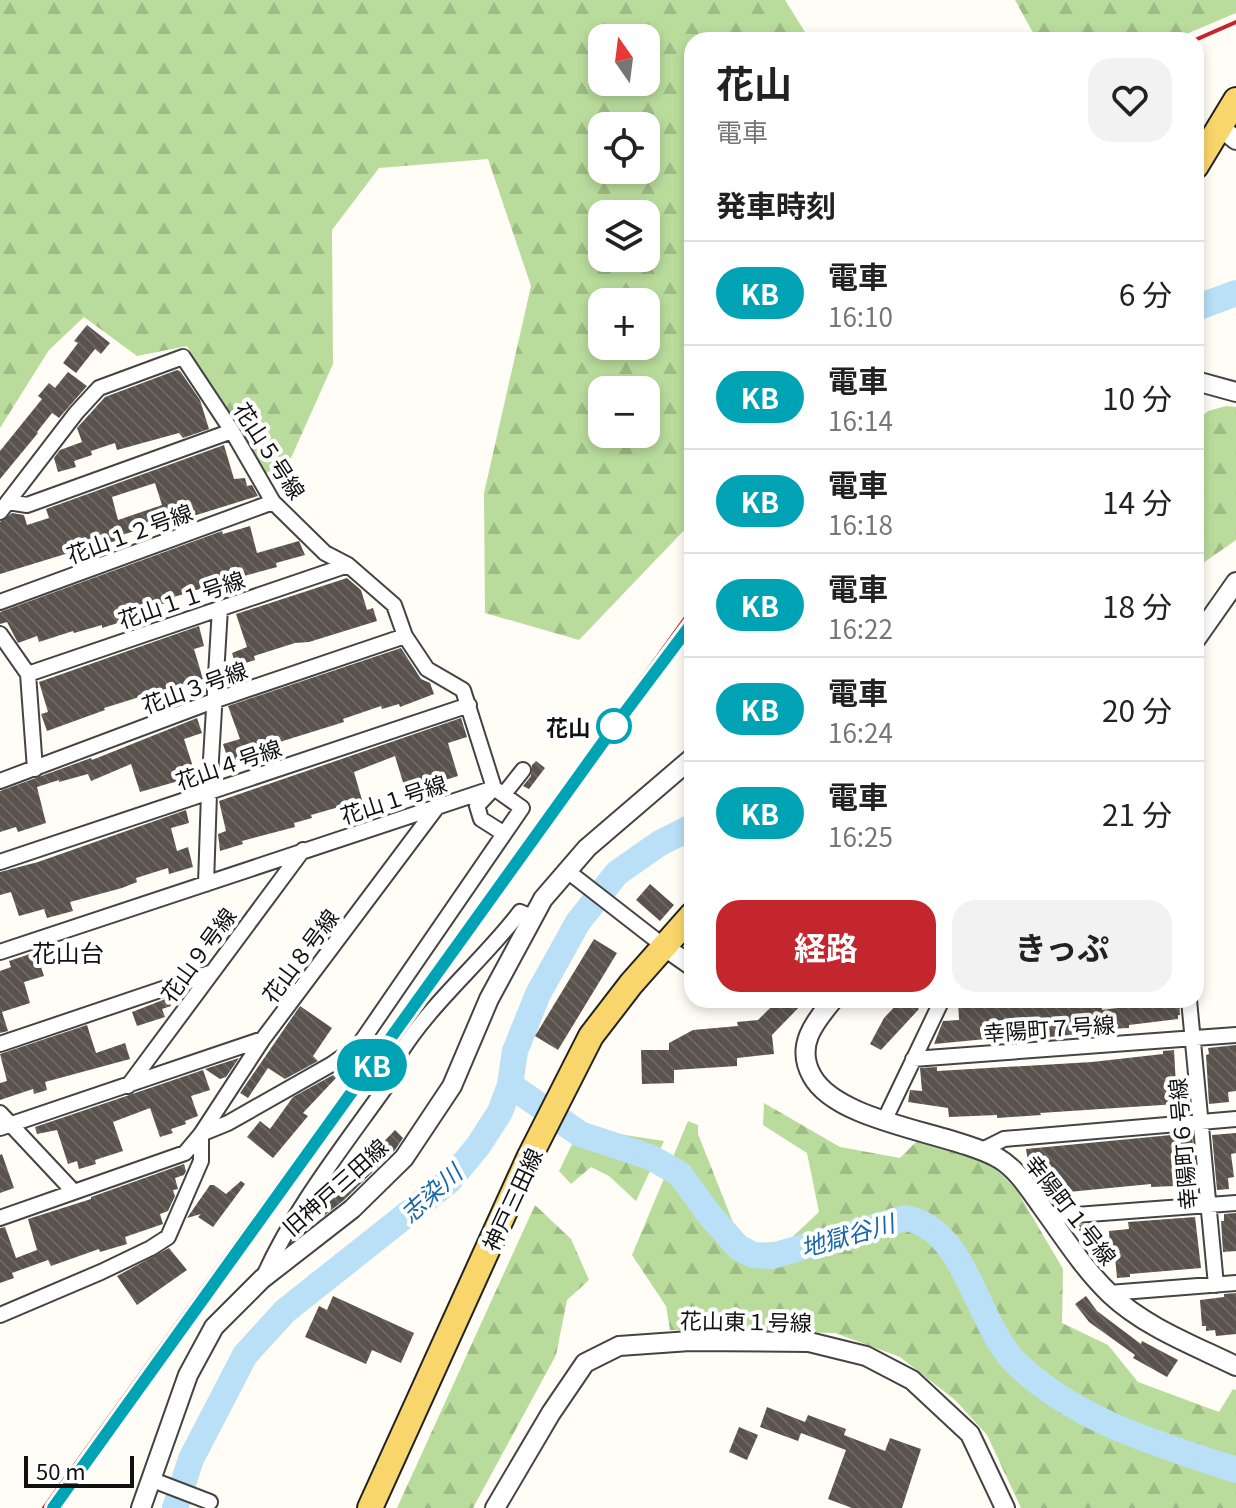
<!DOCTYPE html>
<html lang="ja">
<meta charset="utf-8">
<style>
body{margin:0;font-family:Georgia,"Noto Sans JP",serif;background:#f2f2f2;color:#222;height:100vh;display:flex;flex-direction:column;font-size:30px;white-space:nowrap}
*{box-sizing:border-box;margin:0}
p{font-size:26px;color:#767676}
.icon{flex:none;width:44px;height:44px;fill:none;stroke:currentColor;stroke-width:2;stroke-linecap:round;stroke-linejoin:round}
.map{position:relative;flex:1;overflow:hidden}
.panel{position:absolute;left:684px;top:32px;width:520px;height:976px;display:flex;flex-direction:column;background:#fff;border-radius:24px;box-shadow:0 4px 12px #0003}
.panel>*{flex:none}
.badge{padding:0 16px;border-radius:26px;font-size:28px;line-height:52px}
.needle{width:52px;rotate:346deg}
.controls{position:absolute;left:588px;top:24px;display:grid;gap:16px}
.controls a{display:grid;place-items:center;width:72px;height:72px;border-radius:16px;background:#fff;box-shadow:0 4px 12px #0003;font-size:40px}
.scale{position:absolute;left:24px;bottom:20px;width:110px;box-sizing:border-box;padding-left:8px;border:4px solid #111;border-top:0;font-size:22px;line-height:28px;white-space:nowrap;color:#111;-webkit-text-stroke:6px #fff;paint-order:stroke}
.map>.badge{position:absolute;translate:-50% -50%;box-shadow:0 0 0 4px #fff}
h2{padding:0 32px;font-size:30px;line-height:72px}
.round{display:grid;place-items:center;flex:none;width:84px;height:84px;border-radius:24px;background:#f2f2f2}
.head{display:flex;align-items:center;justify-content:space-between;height:136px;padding:0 32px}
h1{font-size:38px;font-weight:700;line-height:60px}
.button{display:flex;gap:16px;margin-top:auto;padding:16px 32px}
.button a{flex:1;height:92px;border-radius:24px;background:#c4262e;color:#fff;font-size:32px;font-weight:700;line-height:92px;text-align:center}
.button a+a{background:#f2f2f2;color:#222}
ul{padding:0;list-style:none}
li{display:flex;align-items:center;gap:24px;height:104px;padding:0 32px;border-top:2px solid #e0e0e0}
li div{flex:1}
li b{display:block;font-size:30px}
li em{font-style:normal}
li .badge{min-width:88px;font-weight:700;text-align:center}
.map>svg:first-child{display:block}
.forest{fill:url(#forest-firs);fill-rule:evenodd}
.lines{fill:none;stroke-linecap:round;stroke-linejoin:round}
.river{stroke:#b9e0f7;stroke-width:26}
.building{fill:url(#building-back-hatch);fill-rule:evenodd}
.minor-casing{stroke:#444;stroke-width:18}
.tertiary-casing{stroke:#444;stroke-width:22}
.primary-casing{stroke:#222;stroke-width:28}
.minor{stroke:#fff;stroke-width:14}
.tertiary{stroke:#fff;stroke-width:18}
.primary{stroke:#f9d66b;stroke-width:24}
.rail{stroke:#c4262e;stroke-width:4}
.line-casing{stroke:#fff;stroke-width:18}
.line{stroke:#00a3b4;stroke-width:12}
.stop-dot{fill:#fff;stroke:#00a3b4;stroke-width:4}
.labels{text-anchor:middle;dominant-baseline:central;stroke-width:8;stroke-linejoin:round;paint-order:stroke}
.street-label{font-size:22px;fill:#111;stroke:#fff}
.stop-label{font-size:22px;font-weight:bold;fill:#111;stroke:#fff;text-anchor:end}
.neighbourhood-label{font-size:24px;fill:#111;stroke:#fff}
.water-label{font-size:24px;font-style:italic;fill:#1768a6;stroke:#fff}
</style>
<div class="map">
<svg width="1236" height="1508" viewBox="0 0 1236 1508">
<defs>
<pattern id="forest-firs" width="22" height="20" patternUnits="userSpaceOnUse" patternTransform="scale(2)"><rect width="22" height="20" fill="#b9dc9c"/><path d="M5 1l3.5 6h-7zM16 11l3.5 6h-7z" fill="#9ebc85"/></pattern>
<pattern id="building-back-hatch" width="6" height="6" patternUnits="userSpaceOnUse" patternTransform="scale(2)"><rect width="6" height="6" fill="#5a524d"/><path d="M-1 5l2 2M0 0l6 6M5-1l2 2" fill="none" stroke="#6d6662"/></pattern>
</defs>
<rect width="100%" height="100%" fill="#fffdf5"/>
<path class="forest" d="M0,0H785L810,40H692V522L579,640L485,613L484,493L531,286L488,159L379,168L332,230L333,364L291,458L265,474L187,346L137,356L84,317L49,350L0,428ZM602,38H646V82H602ZM602,126H646V170H602ZM602,214H646V258H602ZM602,302H646V346H602ZM602,390H646V434H602Z
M1015,0H1236V13L1172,40H1037Z
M1226,406L1236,407V540L1196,568V422L1208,411Z
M764,1103L840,1147L900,1158L917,1141L960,1152L994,1167L1016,1189L1063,1269L1062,1323L1108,1345L1138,1382L1219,1412L1233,1389L1236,1390V1508H1021L987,1435L955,1400L900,1357L835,1333L670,1330L666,1306L632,1255L688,1121L698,1125V1134L734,1225L751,1244L788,1241L819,1212L807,1153L763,1125Z
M580,1128L664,1141L636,1201L609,1176L591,1167L571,1184L559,1171Z
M535,1205L571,1239L589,1280L567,1300L556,1355L473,1508H397Z"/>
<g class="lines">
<path class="river" d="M1196,308L1236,293
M510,1085L580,1134L650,1157L680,1174L708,1213L738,1247L753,1255L772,1256L905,1218C967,1228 976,1325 1017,1364C1078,1422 1158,1444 1236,1470
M175,1508L191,1459L245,1355L285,1311L449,1181L478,1146L500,1112L510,1085L515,1051L538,994L578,922L617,873L660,843L692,827"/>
</g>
<path class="building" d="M87,325L110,343L101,354L95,349L76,373L63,363L78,343L74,341Z
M177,370L180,371L200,400L209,429L183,438L179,433L117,450L115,443L91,451L92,455L74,461L76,467L58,472L54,458L60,450L82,442L77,428L105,397Z
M68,372L87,386L59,418L52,413L37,432L38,433L0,479V451L42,399L38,396L49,383L55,388Z
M224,445L234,479L245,478L247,486L252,485L258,496L190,517L188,514L122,535L123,539L108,543L111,551L75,564L72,552L0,574V522L12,513L24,515L27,525L49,518L46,509ZM155,483L162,505L118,520L112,497Z
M250,526L257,553L299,541L305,555L276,563L277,567L244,576L245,579L229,585L217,588L216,584L174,597L175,600L153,607L152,603L118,613L121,622L102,628V625L74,633L73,631L39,642L37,636L18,643L7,622L0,624V612L222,531L223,534Z
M347,578L361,590L367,610L373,608L377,621L309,642L295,643L254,656L255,660L236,666L232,653L247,647L236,614Z
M199,626L204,646L194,649L203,679L148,698L146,695L104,708L105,710L47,731L41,714L48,712L39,682Z
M401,648L421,679L430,683L434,694L400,707L399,704L382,709L381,706L343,719L344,722L251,751L252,754L229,762L223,744L240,739L228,706Z
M197,718L202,733L184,739L196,776L140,792L131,764L91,781L88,774L59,782V780L37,787L46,823L18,832L16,827L0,832V791L91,758L92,760Z
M461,718L467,737L448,743L458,776L429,785L432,795L409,802L395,756L354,772L362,800L355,803L356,806L341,811L339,807L311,815L312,818L294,823L295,827L242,841L243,844L220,851L218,834L226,831L219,801Z
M536,761L545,768L529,789L523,786L531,776L532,765Z
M186,810L189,823L171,828L177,851L188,847L193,867L169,874L168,868L136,878L137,882L122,888L70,902L73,911L47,918L44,909L19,916L11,892L0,895V872L38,862Z
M650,884L674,905L660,921L636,900Z
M594,939L617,953L558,1050L535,1036Z
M36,952L44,976L24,982L30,1003L2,1012L8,1031L0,1033V971L11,967L9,961Z
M168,998L171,1006L162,1009L165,1017L137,1026L132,1012Z
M778,1000H806L772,1035L774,1054L737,1058V1066L674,1070V1083L642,1084L641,1050H669V1043L693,1030L738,1026L737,1022L758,1020Z
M901,1000H910L919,1009L881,1050L870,1044L884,1018Z
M958,1000H1101L1102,1010L1179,1000L1180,1015H1178V1019L1129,1025V1028L1106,1029L1107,1033L1089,1036L1088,1033L1040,1038L1039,1034L934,1044L943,1021L959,1020Z
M300,1006L332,1028L313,1056L318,1061L285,1079L268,1068L248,1098L240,1093Z
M87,1025L96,1053L125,1043L130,1059L45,1082L47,1090L34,1094L33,1089L0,1100V1083L7,1081L0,1054Z
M1236,1045V1091L1228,1092L1229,1102L1209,1104L1206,1055L1209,1054L1208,1048Z
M1174,1050L1177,1104L1040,1113L1041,1115L997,1118V1115L949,1117L948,1108L908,1102L910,1090L922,1091L920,1068L937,1067V1071L1092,1062L1163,1054V1051Z
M239,1058L226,1077L220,1079L205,1069Z
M203,1070L210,1090L191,1096L198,1116L185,1121L186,1124L171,1129L173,1133L160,1137L150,1108L113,1122L123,1151L95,1160L96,1164L79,1169L77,1161L68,1164L57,1130L37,1134L35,1127Z
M333,1075L336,1078L303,1113L308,1116L273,1158L247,1137L260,1121L270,1129L293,1097Z
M395,1130L403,1138L395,1150L344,1200L324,1216L315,1204L323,1193L357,1167L363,1157L366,1160Z
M1192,1133L1196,1184L1175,1186L1151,1187V1184L1058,1193L1057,1185L1051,1186L1048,1159L1028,1161L1026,1149Z
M1236,1133V1153L1231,1154L1234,1177L1228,1178L1229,1189L1217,1190L1212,1135Z
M2,1154L14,1188L0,1193V1155Z
M184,1164L186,1171L184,1175L175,1178L178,1189L173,1190L175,1196L168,1211L160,1214L163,1224L125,1237L127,1244L100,1252L99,1249L51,1266L48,1260L12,1273L14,1278L0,1283V1228L5,1227L16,1258L37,1250L28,1219L91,1199V1197Z
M241,1181L245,1184L213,1227L198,1217L201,1214L187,1218L210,1185H214L226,1194Z
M1236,1213V1251L1223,1252L1221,1221H1224V1214Z
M1195,1217L1201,1268L1130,1274V1277L1117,1278L1114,1246H1110L1109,1231L1129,1229L1128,1222Z
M1098,1223L1100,1238L1085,1240L1076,1225Z
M169,1248L187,1270L137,1305L117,1276Z
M1224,1294L1236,1293V1334L1216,1336L1215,1330L1206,1331V1326H1202L1200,1300L1224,1297Z
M333,1296L414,1333L401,1363L372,1350L366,1364L305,1337L319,1306L327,1310Z
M1086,1296L1097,1311L1141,1344L1142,1341L1178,1360L1167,1377L1133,1358L1135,1355L1089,1322L1075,1304Z
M767,1407L805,1422L808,1415L846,1429L844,1435L885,1451L890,1438L921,1449L902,1508H852L828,1499L846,1450L801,1433L798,1441L760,1427Z
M739,1427L758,1435L747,1460L729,1452Z"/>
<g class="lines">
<defs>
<path id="minor" d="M8,502L27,505L232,431
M0,512L76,413L99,388L183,357L232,431L273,502L325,553L348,565L394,605L405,636L427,669L463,690L494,788L477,806L481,819L503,833
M0,602L273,502
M0,634L28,674L35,769
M28,674L348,565
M0,781L216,700L405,636
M504,794L523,770
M0,862L469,705
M566,870L665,947
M206,884L209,793L220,608
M0,952L494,788L522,808L359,1045
M1189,1000L1216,1285
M0,1044L210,973
M913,1059L1236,1035
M128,1086L303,850
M0,1113L74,1192L185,1153L201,1134L263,1039L437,807
M885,1119L942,1000
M0,1128L263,1039
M982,1150L1004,1139L1236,1119
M1049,1217L1236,1203
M0,1218L74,1192
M263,1278C295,1206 347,1142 392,1078L397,1058
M1109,1293L1236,1283
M0,1315L101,1272L151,1248L168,1237L201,1161V1134L228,1123L332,1064L359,1045L375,1047L397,1058C430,1003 482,962 520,912L532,917
M150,1479L210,1502"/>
<path id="tertiary" d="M1221,128L1236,140
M1196,381L1236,392
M1196,639L1236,582
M665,947L692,966
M833,1000C814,1023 795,1046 812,1076C838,1123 950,1132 998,1158C1017,1169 1030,1190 1042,1207C1064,1237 1083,1268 1110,1294C1145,1327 1193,1345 1236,1366
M141,1508L188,1375L214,1327L262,1279L352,1209L404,1158L452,1086L489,999L543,899L587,848L692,758
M495,1508L551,1413L585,1363L619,1346L690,1341L809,1342L866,1356L912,1380L970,1434L1005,1508"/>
<path id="primary" d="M1196,166L1236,100
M370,1508L529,1158L591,1036L631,984L692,915"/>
</defs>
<use href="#minor" class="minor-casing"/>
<use href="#tertiary" class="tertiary-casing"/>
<use href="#primary" class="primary-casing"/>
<use href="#minor" class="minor"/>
<use href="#tertiary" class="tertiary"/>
<use href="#primary" class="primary"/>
<path class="rail" d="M1195,40L1236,22
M44,1508L692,609"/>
</g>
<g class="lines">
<defs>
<path id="line" d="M53,1508L614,727L692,623"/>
</defs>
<use href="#line" class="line-casing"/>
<use href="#line" class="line"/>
</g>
<circle class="stop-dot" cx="614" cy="726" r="16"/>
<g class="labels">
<g class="street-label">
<text transform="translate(271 450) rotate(57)">花山５号線</text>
<text transform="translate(129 532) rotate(-20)">花山１２号線</text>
<text transform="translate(181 598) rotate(-19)">花山１１号線</text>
<text transform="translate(194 686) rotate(-20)">花山３号線</text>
<text transform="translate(228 763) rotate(-19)">花山４号線</text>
<text transform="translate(393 798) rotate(-18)">花山１号線</text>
<text transform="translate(197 954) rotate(-54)">花山９号線</text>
<text transform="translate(299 955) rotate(-53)">花山８号線</text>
<text transform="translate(1049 1027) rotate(-4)">幸陽町７号線</text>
<text transform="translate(1181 1144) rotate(-95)">幸陽町６号線</text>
<text transform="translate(334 1186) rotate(-42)">旧神戸三田線</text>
<text transform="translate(511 1199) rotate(-65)">神戸三田線</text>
<text transform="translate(1072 1209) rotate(52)">幸陽町１号線</text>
<text transform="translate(746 1320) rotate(1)">花山東１号線</text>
</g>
<g class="stop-label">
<text x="590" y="726">花山</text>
</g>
<g class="neighbourhood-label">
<text x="68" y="951">花山台</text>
</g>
<g class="water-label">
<text transform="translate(430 1192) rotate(-42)">志染川</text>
<text transform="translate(847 1234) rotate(-16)">地獄谷川</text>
</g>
</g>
</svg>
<div class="controls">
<a><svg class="needle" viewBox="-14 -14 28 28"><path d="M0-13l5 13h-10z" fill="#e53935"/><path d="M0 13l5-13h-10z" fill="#767676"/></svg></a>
<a><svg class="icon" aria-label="locate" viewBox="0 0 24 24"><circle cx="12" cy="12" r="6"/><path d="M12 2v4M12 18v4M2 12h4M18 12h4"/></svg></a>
<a><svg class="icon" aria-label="layers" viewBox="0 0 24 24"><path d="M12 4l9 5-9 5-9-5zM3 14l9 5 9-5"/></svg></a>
<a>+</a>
<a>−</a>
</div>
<div class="scale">50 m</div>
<b class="badge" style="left:372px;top:1065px;background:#00a3b4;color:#fff">KB</b>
<section class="panel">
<div class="head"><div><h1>花山</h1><p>電車</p></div><a class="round"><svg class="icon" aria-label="heart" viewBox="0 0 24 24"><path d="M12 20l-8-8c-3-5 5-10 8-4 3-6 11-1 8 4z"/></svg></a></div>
<h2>発車時刻</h2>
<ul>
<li><span class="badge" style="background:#00a3b4;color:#fff">KB</span><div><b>電車</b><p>16:10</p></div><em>6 分</em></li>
<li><span class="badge" style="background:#00a3b4;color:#fff">KB</span><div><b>電車</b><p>16:14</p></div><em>10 分</em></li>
<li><span class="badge" style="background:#00a3b4;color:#fff">KB</span><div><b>電車</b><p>16:18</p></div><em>14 分</em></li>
<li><span class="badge" style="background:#00a3b4;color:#fff">KB</span><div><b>電車</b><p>16:22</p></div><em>18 分</em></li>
<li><span class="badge" style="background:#00a3b4;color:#fff">KB</span><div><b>電車</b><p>16:24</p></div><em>20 分</em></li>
<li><span class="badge" style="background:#00a3b4;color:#fff">KB</span><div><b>電車</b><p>16:25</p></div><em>21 分</em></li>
</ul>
<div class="button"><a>経路</a><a>きっぷ</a></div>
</section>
</div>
